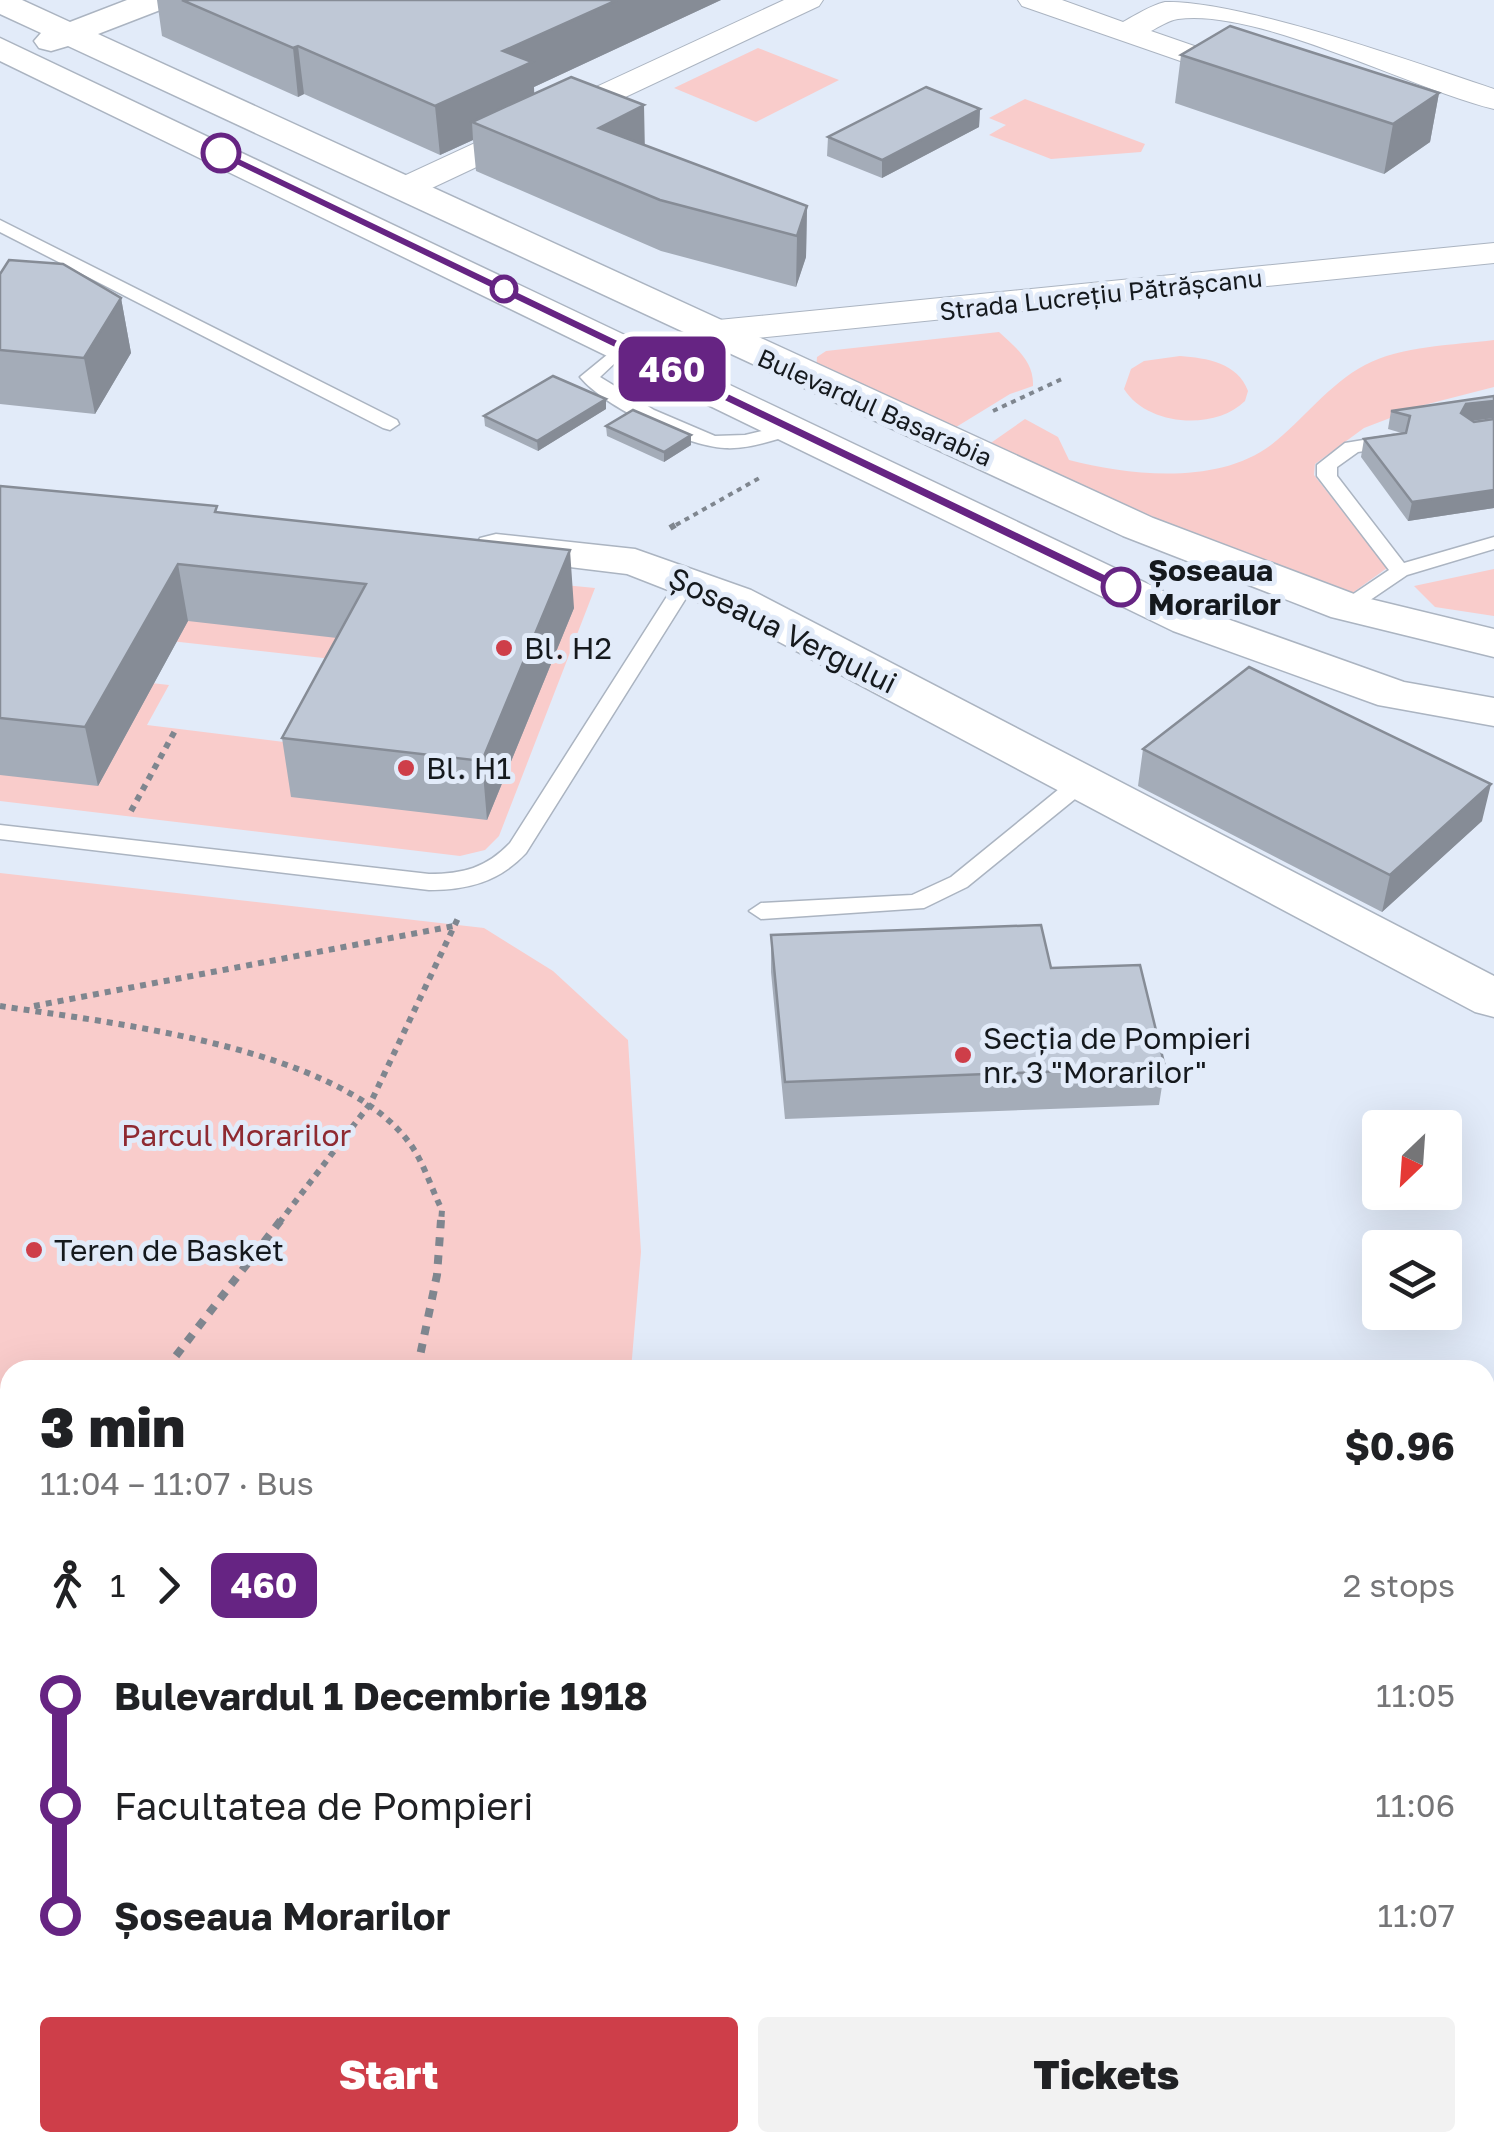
<!DOCTYPE html>
<meta charset="utf-8">
<style>
body{margin:0;font-family:"Golos Text",sans-serif;background:#f2f2f2;color:#202124;height:100vh;display:flex;flex-direction:column;font-size:38px;white-space:nowrap}
*{box-sizing:border-box;margin:0}
p{font-size:32px;color:#757577}
.icon{flex:none;width:55px;height:55px;fill:none;stroke:currentColor;stroke-width:2;stroke-linecap:round;stroke-linejoin:round}
.map{position:relative;flex:1;overflow:hidden}
.drawer{position:absolute;left:0px;top:1360px;width:1495px;height:792px;display:flex;flex-direction:column;background:#fff;border-radius:30px 30px 0 0;box-shadow:0 10px 40px #0002}
.drawer>*{flex:none}
.badge{padding:0 20px;border-radius:15px;font-size:35px;line-height:65px}
.needle{width:65px;rotate:205deg}
.tools{position:absolute;left:1362px;top:1110px;display:grid;gap:20px}
.tools a{display:grid;place-items:center;width:100px;height:100px;border-radius:10px;background:#fff;box-shadow:0 10px 40px #0002;font-size:50px}
.map>.badge{position:absolute;translate:-50% -50%;box-shadow:0 0 0 5px #fff}
.legs{display:flex;align-items:center;gap:15px;height:110px;padding:0 40px;font-size:32px}
.legs p{margin-inline-start:auto}
.headline{display:flex;align-items:center;justify-content:space-between;height:170px;padding:0 40px}
h1{font-size:55px;font-weight:800;line-height:75px}
.primary-button{display:flex;gap:20px;margin-top:auto;padding:20px 40px}
.primary-button a{flex:1;height:115px;border-radius:10px;background:#ce3e49;color:#fff;font-size:40px;font-weight:800;line-height:115px;text-align:center}
.primary-button a+a{background:#f2f2f2;color:#202124}
ul{padding:0 40px;list-style:none}
li{display:flex;align-items:center;gap:35px;height:110px;font-size:38px}
li i{display:grid;place-items:center;width:15px;height:100%;margin:0 12px;background:currentColor}
li i::after{content:'';width:25px;height:25px;margin:-12px;border:8px solid;border-radius:50%;background:#fff}
li p{margin-inline-start:auto}
li:first-child i{background:linear-gradient(#0000 50%,currentColor 0)}
li:last-child i{background:linear-gradient(currentColor 50%,#0000 0)}
.map>svg:first-child{display:block}
.green{fill:#f9cccb}
.lines{fill:none;stroke-linecap:round;stroke-linejoin:round}
.lane-casing{stroke:#abb4c1;stroke-width:3}
.street-casing{stroke:#abb4c1;stroke-width:2}
.secondary-casing{stroke:#abb4c1;stroke-width:3}
.primary-casing{stroke:#abb4c1;stroke-width:3}
.path-far2{stroke:#7f868f;stroke-width:4;stroke-dasharray:5 5;stroke-linecap:butt}
.path-far1{stroke:#7f868f;stroke-width:6;stroke-dasharray:6 6;stroke-linecap:butt}
.path{stroke:#7f868f;stroke-width:8;stroke-dasharray:9 9;stroke-linecap:butt}
.lane{fill:#fff;fill-rule:evenodd}
.street{fill:#fff;fill-rule:evenodd}
.secondary{fill:#fff;fill-rule:evenodd}
.primary{fill:#fff;fill-rule:evenodd}
.wall{fill:#a4acb8}
.shaded-wall{fill:#868c96}
.building{fill:#bfc8d6;stroke:#868c96;stroke-width:2.5}
.line-1{fill:#662483;stroke:#fff;stroke-width:2.5}
.stop-1-dot{fill:#fff;stroke:#662483;stroke-width:5}
.poi-dot{fill:#ce3e49;stroke:#e2ebf9;stroke-width:4}
.labels{text-anchor:middle;dominant-baseline:central;stroke-width:10;stroke-linejoin:round;paint-order:stroke}
.far-street-label{font-size:25px;fill:#15191d;stroke:#e2ebf9}
.stop-label{font-size:30px;font-weight:bold;fill:#15191d;stroke:#e2ebf9;text-anchor:start}
.street-label{font-size:30px;fill:#15191d;stroke:#e2ebf9}
.poi-label{font-size:30px;fill:#15191d;stroke:#e2ebf9;text-anchor:start}
.park-label{font-size:30px;fill:#8f2a31;stroke:#e2ebf9}
</style>
<div class="map">
<svg width="1494" height="2151" viewBox="0 0 1494 2151">
<rect width="100%" height="100%" fill="#e2ebf9"/>
<path class="green" d="M758,48L839,80L756,122L674,88Z
M1025,99L1145,144L1141,152L1051,159L989,135L1006,125L989,118Z
M999,332C1016,348 1034,361 1033,386L1010,394L948,432L816,369L817,357L826,351Z
M1494,340V387L1424,405L1364,428L1315,464L1314,475L1387,568L1344,599L985,447L1025,419L1058,437L1069,460C1130,476 1218,485 1271,445C1303,420 1329,384 1365,365C1400,346 1455,345 1494,340Z
M1180,356C1207,358 1238,363 1248,391L1245,401C1215,431 1147,426 1124,389L1131,369L1144,361Z
M0,530L595,588L499,836L485,850L460,856L0,801V666L169,685L147,725L300,744L341,660L0,622Z
M1494,569V616L1435,607L1414,586Z
M0,873L484,928L553,971L628,1040L641,1252L631,1370H10V2142H954L987,2151H0Z"/>
<g class="lines">
<defs>
<path id="lane" d="M0,220L397,420L399,424L390,430L383,428L0,232Z
M624,341L633,346L600,377L654,410L715,436L745,435L797,423L806,429C799,436 789,437 778,439C761,444 743,449 725,448C685,446 605,407 580,377Z
M1394,435L1404,441L1401,445L1358,452L1337,467V476L1404,563L1494,537V549L1407,575L1354,611H1340V603L1389,570L1317,476V465L1345,443Z
M688,573L698,579L526,853C499,882 467,890 429,890L0,839V825L429,874C463,874 486,868 510,843L678,579Z
M1083,774L1091,776L1094,781L1091,786L967,887L924,908L761,919L749,911L761,903L912,895L951,877L1075,776Z"/>
<path id="street" d="M784,0H823L819,6L417,195H393L388,188L393,181Z
M1018,0H1062L1123,22C1136,15 1151,5 1165,2C1240,0 1417,63 1494,89V109C1411,89 1258,8 1178,19C1169,20 1159,27 1151,31L1203,49L1207,56L1192,65L1022,6Z
M1494,243V263L708,343L695,340L690,332L695,324L708,321Z"/>
<path id="secondary" d="M0,0H22L70,22L127,0H172L168,7L98,34L1153,518L1362,597L1494,629V657L1331,617L1123,536L68,46L51,51L39,48L34,41L41,33L0,14Z
M0,38L1205,611L1404,682L1494,698V726L1378,705L1173,631L0,61Z"/>
<path id="primary" d="M496,534L635,549L751,590L1494,976V1017L1475,1012L719,610L627,574L480,556L474,547L480,538Z"/>
</defs>
<use href="#lane" class="lane-casing"/>
<use href="#street" class="street-casing"/>
<use href="#secondary" class="secondary-casing"/>
<use href="#primary" class="primary-casing"/>
<path class="path-far2" d="M993,411L1064,378
M676,525L763,476"/>
<path class="path-far1" d="M670,528L680,522
M131,811L176,729
M0,1006C112,1023 336,1047 408,1141C423,1160 431,1188 442,1210L441,1223
M34,1006L454,926
M279,1223L370,1104L459,916"/>
<path class="path" d="M165,1370L281,1220
M417,1370L437,1275L441,1220
M0,1585L10,1572
M0,1957L10,1969
M123,2142L126,2151
M403,2142L413,2151"/>
<use href="#lane" class="lane"/>
<use href="#street" class="street"/>
<use href="#secondary" class="secondary"/>
<use href="#primary" class="primary"/>
</g>
<path class="wall" d="M157,0H721L534,87V94L645,145L807,206L806,257L796,287L661,251L476,171L473,140L440,155L304,94L298,97L162,36Z
M1181,55L1439,93L1430,142L1384,174L1175,103Z
M980,109L979,127L882,178L827,156L828,137Z
M0,274L121,298L131,353L95,414L0,404Z
M1494,396V418L1473,421L1494,419V508L1408,521L1361,457L1364,439L1405,434L1388,429L1391,411Z
M606,409L538,451L485,426L484,416Z
M606,426L691,435V445L664,462L607,436Z
M0,486L219,513L574,608L487,820L291,797L282,738L337,638L188,621L98,786L0,775Z
M1143,749L1482,821L1382,912L1138,786Z
M771,935L1051,968L1165,1067L1159,1105L785,1119L771,972Z
M1244,2142H1380V2151H1244Z"/>
<path class="shaded-wall" d="M617,0H721L534,87L535,111L472,122L473,140L440,155L435,106L503,51Z
M298,46L304,94L298,97L293,48Z
M1439,93L1430,142L1384,174L1393,124Z
M644,105L645,154L599,128Z
M980,109L979,127L882,178V160Z
M807,206L806,257L796,287L797,236Z
M121,298L131,353L95,414L84,358Z
M606,399V409L538,451L537,441Z
M1494,401V418L1462,422L1461,413L1466,404Z
M691,435V445L664,462V452Z
M1494,490V508L1408,521L1412,502Z
M570,550L574,608L487,820L482,761Z
M178,564L188,621L98,786L85,727Z
M1491,784L1482,821L1382,912L1390,875Z"/>
<path class="building" d="M182,0H617L503,51L532,62L435,106L298,46L293,48Z
M1230,26L1439,93L1393,124L1181,55Z
M571,77L644,105L599,128L807,206L797,236L660,200L472,122Z
M926,87L980,109L882,160L828,137Z
M9,260L63,264L121,298L84,358L0,350V274Z
M553,376L606,399L537,441L484,416Z
M1494,396V401L1466,404L1461,413L1474,422L1494,419V490L1412,502L1364,439L1406,433L1410,416L1391,411Z
M633,410L691,435L664,452L606,426Z
M0,486L217,506L215,512L570,550L482,761L282,738L366,584L178,564L85,727L0,718Z
M1249,667L1491,784L1390,875L1143,749Z
M1041,925L1051,968L1140,965L1165,1067L785,1082L771,935Z
M1252,2142H1380V2151H1253Z"/>
<path class="line-1" d="M221,149L1126,584L1129,587L1115,590L217,156Z"/>
<g class="stop-1-dot">
<circle cx="221" cy="153" r="18"/>
<circle cx="504" cy="289" r="12"/>
<circle cx="1121" cy="587" r="18"/>
</g>
<g class="poi-dot">
<circle cx="504" cy="648" r="10"/>
<circle cx="406" cy="768" r="10"/>
<circle cx="963" cy="1055" r="10"/>
<circle cx="34" cy="1250" r="10"/>
</g>
<g class="labels">
<g class="far-street-label">
<text transform="translate(1101 294) rotate(-6)">Strada Lucrețiu Pătrășcanu</text>
<text transform="translate(875 407) rotate(24)">Bulevardul Basarabia</text>
</g>
<g class="stop-label">
<text x="1148" y="570">Șoseaua<tspan x="1148" dy="34">Morarilor</tspan></text>
</g>
<g class="street-label">
<text transform="translate(783 630) rotate(26)">Șoseaua Vergului</text>
</g>
<g class="poi-label">
<text x="524" y="648">Bl. H2</text>
<text x="426" y="768">Bl. H1</text>
<text x="983" y="1038">Secția de Pompieri<tspan x="983" dy="34">nr. 3 "Morarilor"</tspan></text>
<text x="54" y="1250">Teren de Basket</text>
</g>
<g class="park-label">
<text x="236" y="1135">Parcul Morarilor</text>
</g>
</g>
</svg>
<div class="tools">
<a><svg class="needle" viewBox="-14 -14 28 28"><path d="M0-13l5 13h-10z" fill="#e53935"/><path d="M0 13l5-13h-10z" fill="#757577"/></svg></a>
<a><svg class="icon" aria-label="layers" viewBox="0 0 24 24"><path d="M12 4l9 5-9 5-9-5zM3 14l9 5 9-5"/></svg></a>
</div>
<b class="badge" style="left:672px;top:369px;background:#662483;color:#fff">460</b>
<section class="drawer">
<div class="headline"><div><h1>3 min</h1><p>11:04 – 11:07 · Bus</p></div><b>$0.96</b></div>
<div class="legs"><svg class="icon" aria-label="walk" viewBox="0 0 24 24"><circle cx="13" cy="4" r="2"/><path d="M13 8l-2 6 4 7M11 14l-3 7M7 12l3-4h3l4 4"/></svg>1<svg class="icon" aria-label="forward" viewBox="0 0 24 24"><path d="M9 5l7 7-7 7"/></svg><b class="badge" style="background:#662483;color:#fff">460</b><p>2 stops</p></div>
<ul>
<li><i style="color:#662483"></i><b>Bulevardul 1 Decembrie 1918</b><p>11:05</p></li>
<li><i style="color:#662483"></i><span>Facultatea de Pompieri</span><p>11:06</p></li>
<li><i style="color:#662483"></i><b>Șoseaua Morarilor</b><p>11:07</p></li>
</ul>
<div class="primary-button"><a>Start</a><a>Tickets</a></div>
</section>
</div>
